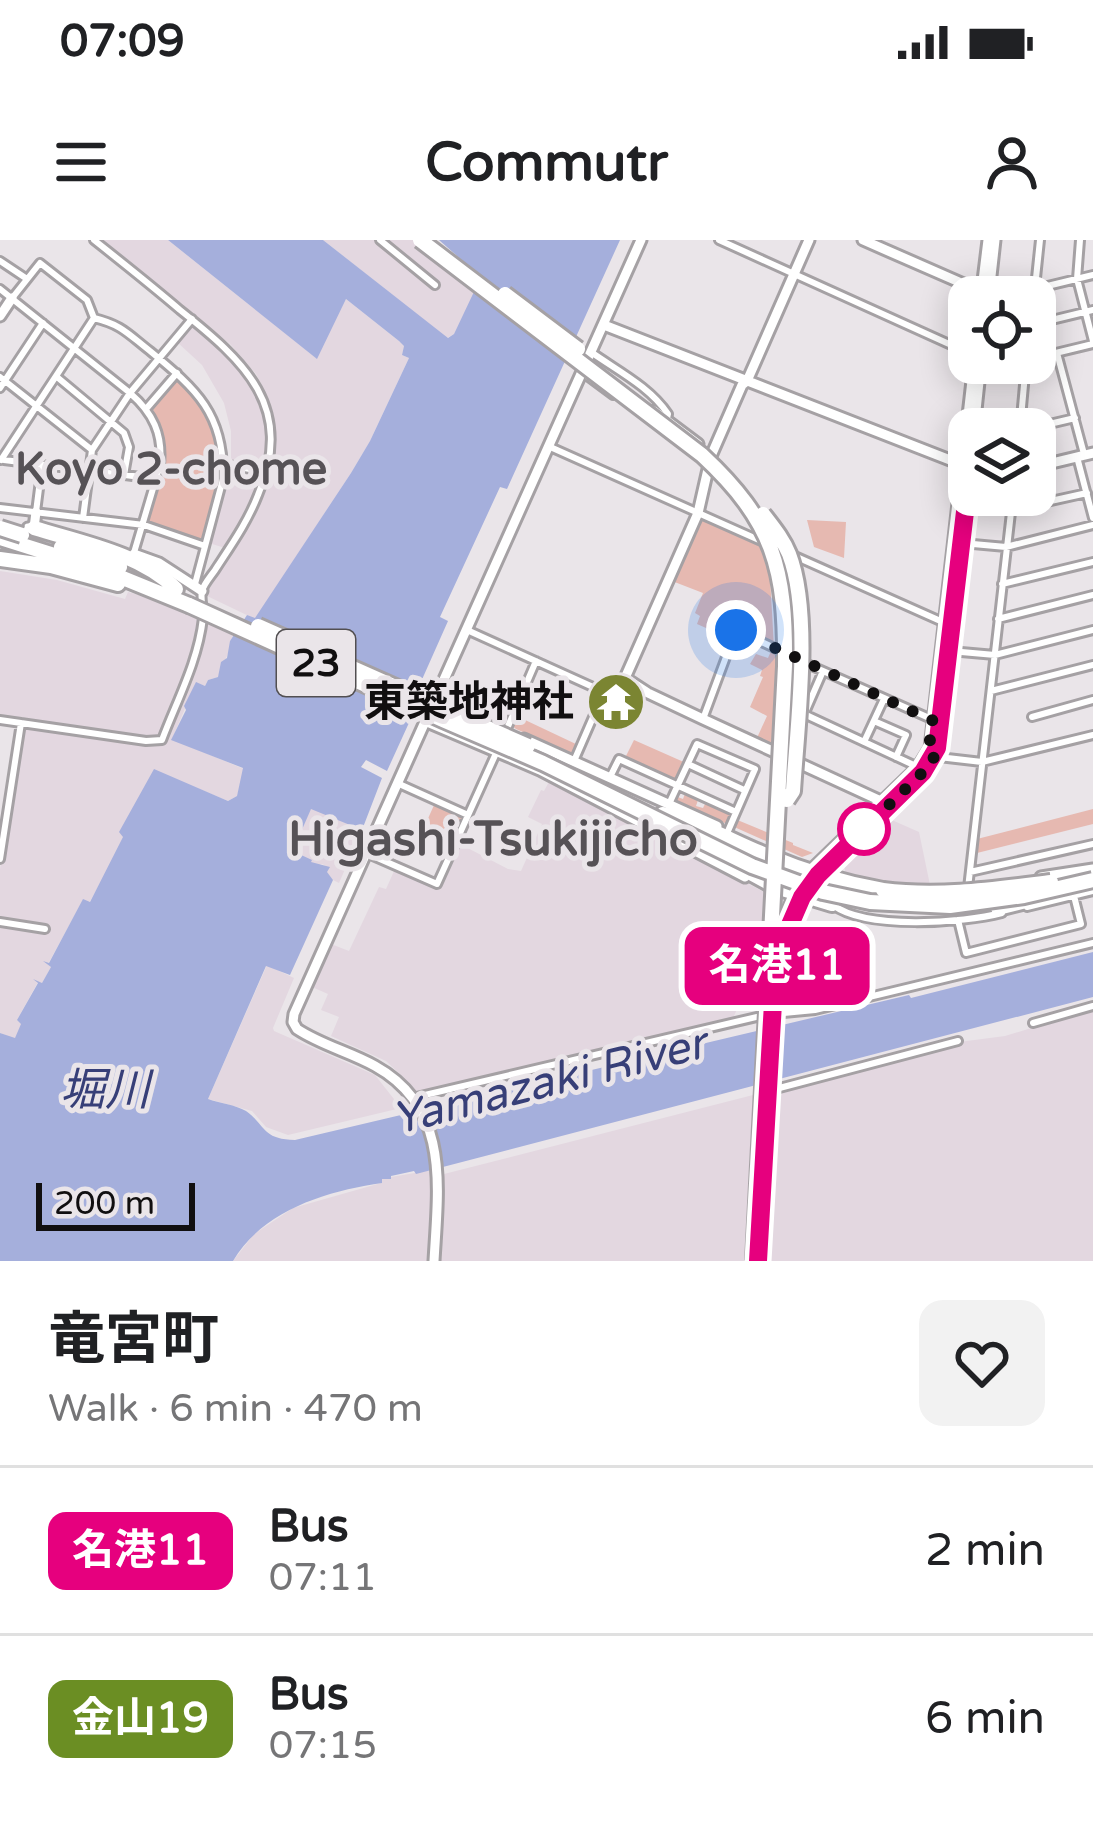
<!DOCTYPE html>
<meta charset="utf-8">
<style>
body{margin:0;font-family:"Varela Round","Noto Sans JP",sans-serif;background:#f2f2f2;color:#202124;height:100vh;display:flex;flex-direction:column;font-size:45px;white-space:nowrap}
*{box-sizing:border-box;margin:0}
p{font-size:39px;color:#757577}
.icon{flex:none;width:66px;height:66px;fill:none;stroke:currentColor;stroke-width:2;stroke-linecap:round;stroke-linejoin:round}
.map{position:relative;height:1021px;overflow:hidden}
.panel{display:flex;flex-direction:column;background:#fff;flex:1}
.panel>*{flex:none}
.badge{padding:0 24px;border-radius:18px;font-size:42px;line-height:78px}
.buttons{position:absolute;left:948px;top:36px;display:grid;gap:24px}
.buttons a{display:grid;place-items:center;width:108px;height:108px;border-radius:24px;background:#fff;box-shadow:0 6px 30px #0003;font-size:60px}
.scale{position:absolute;left:36px;bottom:30px;width:159px;box-sizing:border-box;padding-left:12px;border:6px solid #110f10;border-top:0;font-size:33px;line-height:42px;white-space:nowrap;color:#110f10;-webkit-text-stroke:9px #eae5e9;paint-order:stroke}
.you{position:absolute;width:60px;height:60px;margin:-30px;border:9px solid #fff;border-radius:50%;background:#1a73e8;box-shadow:0 0 0 18px #1a73e833}
.map>.badge{position:absolute;translate:-50% -50%;box-shadow:0 0 0 6px #fff}
.round{display:grid;place-items:center;flex:none;width:126px;height:126px;border-radius:24px;background:#f2f2f2}
.headline{display:flex;align-items:center;justify-content:space-between;height:204px;padding:0 48px}
h1{font-size:57px;font-weight:700;line-height:90px}
ul{padding:0;list-style:none}
li{display:flex;align-items:center;gap:36px;height:168px;padding:0 48px;border-top:3px solid #e0e0e0}
li div{flex:1}
li b{display:block;font-size:45px}
li em{font-style:normal}
li .badge{min-width:132px;font-weight:700;text-align:center}
.status{display:flex;justify-content:space-between;align-items:center;height:84px;padding:0 60px;background:#fff;direction:ltr}
.status svg{height:33px;fill:currentColor}
header{display:flex;justify-content:space-between;align-items:center;height:156px;padding:0 48px;background:#fff;font-size:54px;font-weight:700}
.map>svg:first-child{display:block}
.built{fill:#e3d7e0}
.green{fill:#e6b9b1}
.water{fill:#a5afdc}
.lines{fill:none;stroke-linecap:round;stroke-linejoin:round}
.street-casing{stroke:#a5a1a4;stroke-width:12}
.secondary-casing{stroke:#a5a1a4;stroke-width:15}
.highway-casing{stroke:#a5a1a4;stroke-width:20}
.street{stroke:#fff;stroke-width:6}
.secondary{stroke:#fff;stroke-width:9}
.highway{stroke:#fff;stroke-width:14}
.highway-bridge-casing{stroke:#a5a1a4;stroke-width:20;stroke-linecap:butt}
.highway-bridge{stroke:#fff;stroke-width:14}
.line-casing{stroke:#fff;stroke-width:27}
.line{stroke:#e6007e;stroke-width:18}
.walk{stroke:#110f10;stroke-width:12;stroke-dasharray:0 21.6}
.stop-dot{fill:#fff;stroke:#e6007e;stroke-width:6}
.labels{text-anchor:middle;dominant-baseline:central;stroke-width:10;stroke-linejoin:round;paint-order:stroke}
.shield{fill:#eae5e9;stroke:#524f51;stroke-width:3}
.shield-label{font-size:39px;font-weight:bold;fill:#110f10}
.poi-label{font-size:42px;font-weight:bold;fill:#110f10;stroke:#eae5e9;text-anchor:end}
.neighbourhood-label{font-size:45px;font-weight:bold;fill:#565256;stroke:#eae5e9}
.water-label{font-size:45px;font-style:italic;fill:#373f78;stroke:#eae5e9}
.quarter-label{font-size:48px;font-weight:bold;fill:#565256;stroke:#eae5e9}
</style>
<div class="status"><b>07:09</b><svg viewBox="0 0 49 12"><path d="M0 12V9h3v3zM5 12V6h3v6zM10 12V3h3v9zM15 12V0h3v12zM26 1h20v11H26zM47 4h2v5h-2z"/></svg></div>
<header><svg class="icon" aria-label="menu" viewBox="0 0 24 24"><path d="M4 6h16M4 12h16M4 18h16"/></svg>Commutr<svg class="icon" aria-label="person" viewBox="0 0 24 24"><circle cx="12" cy="8" r="4"/><path d="M4 21q1-7 8-7t8 7"/></svg></header>
<div class="map">
<svg width="1093" height="1021" viewBox="0 0 1093 1021">
<rect width="100%" height="100%" fill="#eae5e9"/>
<path class="built" d="M100,0H168L316,118L346,59L399,101L404,106L402,115L409,118L370,201L351,233L255,379L205,355L247,288L270,234L274,189L266,154L256,134L230,104Z
M323,0H374L433,48L437,42L387,0H415L479,45L454,94L447,98Z
M191,85L237,122L254,147L266,187L264,228L231,221V191L224,163L202,125L177,102Z
M227,228L261,237L240,285L225,308L209,303Z
M0,331L57,340L125,359L128,352L172,364L200,376L185,438L176,453L160,495L144,498L0,476Z
M208,380L235,393L230,401V409L218,437L208,440L205,446L196,443L172,499L244,529L237,556L228,561L154,530L122,593L124,596L113,620L89,663L83,660L48,724L51,727L42,743L38,742L17,780L22,784L15,799L0,793V686L45,693L47,687L0,678V629L22,487L144,505L160,504L167,498L183,456L192,441Z
M550,540L766,653L767,682L763,688L761,711L732,781L417,855L403,837L386,821L331,796L339,777L321,770L328,754L312,747L331,704L349,711L379,647L386,649L395,629L438,648L458,603L508,629L521,631L542,584L528,577L541,550L544,551Z
M311,568L362,590L339,643L333,640L326,632V626L322,624L308,627L294,608Z
M885,577L919,592L930,645L876,641L846,635L842,616Z
M267,725L294,738L273,788L274,791L375,835L401,868L288,895L266,887L252,871L208,859Z
M1093,769V1021H766L775,862H779L783,849L959,802L1005,796Z
M753,855L744,1021H440L444,934Z
M432,930L428,1021H233L254,994L293,968L381,943V939L391,937Z"/>
<path class="green" d="M175,138C227,172 226,251 201,302L150,284L149,281C163,230 173,216 151,165Z
M701,277L762,303L770,337L774,408L736,389L731,399L697,384L700,376L695,373L703,353L672,341Z
M807,280L846,282L844,318L814,307Z
M771,411L799,424L797,477L781,512L756,500L767,476L750,467L763,437L760,436L762,430L750,424L756,414L768,418Z
M451,439L484,452L504,445L522,448L506,483L447,454L445,450Z
M514,479L521,482L523,479L578,505L574,514L516,489L511,485Z
M634,500L686,523L677,543L625,518Z
M686,551L699,557L696,566L703,568L707,560L733,574L729,585L674,560L675,556L683,559Z
M435,563L465,577L451,608L421,594Z
M1093,569V584L977,613V599Z
M735,579L793,603V605L813,613L802,617L732,586Z"/>
<path class="water" d="M168,0H323L448,98L454,94L481,37L439,0H620L507,249L500,247L440,377L448,381L408,471L413,474L387,531L366,520L361,527L382,538L362,590L311,569L294,608L300,611L299,614L312,620L311,622L330,627L327,632L333,640L290,735L266,726L208,859C219,863 236,865 246,871C266,885 261,899 295,900L909,755L911,758L1093,712V757L416,934L414,931L391,936V939H382V943C327,951 263,970 233,1021H0V793L15,798L21,784L17,780L38,743L33,739L42,743L51,727L43,721L49,723L83,659L90,662L123,597L119,592L154,529L228,561L237,556L243,528L171,500L186,470L184,466L196,442L205,446L208,440L218,437L221,422L227,418L230,401L247,375L255,378L351,233L370,201L409,118L402,115L404,106L399,101L346,59L317,119Z"/>
<g class="lines">
<defs>
<path id="street" d="M380,0L435,45
M719,0L969,113
M1080,0L1077,39L1093,101
M0,21L27,39
M0,49L130,153C153,173 163,194 160,225L133,316
M1035,49L1093,35
M13,57L40,23L87,60L94,78
M1034,57L1040,0
M94,78C122,85 127,93 150,111C196,149 225,174 223,239L195,344
M1035,84L1093,70
M591,112C618,131 650,147 668,174L667,178
M1057,113L1084,214
M1035,118L1093,104
M582,132L613,155
M0,137L92,210
M57,137L124,193L129,207L124,235
M0,148L43,83
M146,169L177,133
M1020,189L1026,123
M1028,189L1075,178
M548,206L945,383
M1077,217L1093,278
M1,220L94,78
M4,220L157,239
M223,224L266,232
M0,268L144,285L205,306
M1010,270L1087,253
M36,272L42,225
M83,278L92,210L130,153L192,79
M962,303L1006,307L1093,285
M1002,344L1093,322
M998,379L1093,355
M467,390L604,452L574,521
M950,411L995,415L1093,390
M805,423L936,481
M991,451L1093,425
M804,474L918,527
M803,477L823,431
M1032,477L1093,460
M703,479L736,390L783,412
M0,480L146,501L162,500C177,460 198,422 203,378C204,370 200,359 202,351C204,343 213,334 217,327C232,304 248,281 258,255C296,167 244,121 180,70C152,46 123,23 94,0
M874,481L906,495L896,517
M506,491L536,421
M864,502L884,459
M930,516L982,522L1093,495
M688,524L744,550
M610,537L619,519L736,572
M397,543L468,575
M669,564L697,504L755,529L728,591
M366,613L437,644L497,511
M0,619L21,483
M970,632L1093,604
M968,648L1013,255
M833,665C866,690 963,683 1002,673
M1027,667L1093,651
M958,680L966,713L1081,684L1074,656
M0,682L45,689
M773,774L815,770L1093,703
M1033,783L1093,766
M768,851L958,801
M412,858L765,775"/>
<path id="secondary" d="M809,0L747,141L742,145L711,216L698,273L625,438L648,453L703,479L881,561
M863,0L982,52L989,53
M989,54L995,0
M981,57L988,0
M0,76L12,58
M604,85L968,227
M654,171L698,204
M974,189L981,123
M1035,227L1093,213
M28,288H34L36,272
M134,314L159,323L202,351
M425,481L540,530L745,637
M524,499L717,586
M807,634L918,527L930,508L974,123
M1041,637L1093,629
M776,698L797,648
M775,740C785,649 860,591 923,532L937,508L969,238
M434,1021C438,948 451,868 375,826C350,812 321,805 297,789L293,782L294,774L641,0"/>
<path id="highway" d="M34,288C82,303 139,313 176,349
M0,298L108,332L189,365
M61,307L120,327
M0,319L51,326L118,344
M663,574C700,582 731,601 766,615C804,631 843,643 883,650
M738,626L776,647L832,664
M998,668L1026,661"/>
</defs>
<use href="#street" class="street-casing"/>
<use href="#secondary" class="secondary-casing"/>
<use href="#highway" class="highway-casing"/>
<use href="#street" class="street"/>
<use href="#secondary" class="secondary"/>
<use href="#highway" class="highway"/>
<defs>
<path id="highway-bridge" d="M420,0L702,215C774,282 786,329 785,426L754,1021
M505,54L578,109
M763,274C773,287 783,299 789,314C812,374 797,486 793,551L787,560
M0,288L22,295
M189,365L443,480L543,523L752,626L823,652L870,662L950,666L1024,656L1093,640
M258,386L528,506
M883,650C940,657 994,649 1051,642"/>
</defs>
<use href="#highway-bridge" class="highway-bridge-casing"/>
<use href="#highway-bridge" class="highway-bridge"/>
</g>
<g class="lines">
<defs>
<path id="line" d="M758,1021L774,746L786,694L802,657L818,635L923,532L937,508L969,238"/>
</defs>
<use href="#line" class="line-casing"/>
<use href="#line" class="line"/>
<path class="walk" d="M736,390L934,481L927,514L934,518L923,532L859,594L864,589"/>
</g>
<defs>
<symbol id="temple-disc" viewBox="-11 -11 22 22"><circle r="9.5" fill="#7b8532" stroke="#eae5e9"/><path d="M0-6L5-2H3V0L6.5 2.5H4V6H1.5V3h-3V6H-4V2.5H-6.5L-3 0V-2H-5Z" fill="#fff"/></symbol>
</defs>
<g fill-rule="evenodd">
<use href="#temple-disc" x="583" y="429" width="66" height="66"/>
</g>
<circle class="stop-dot" cx="864" cy="589" r="24"/>
<g class="labels">
<rect class="shield" x="277" y="390" width="78" height="66" rx="9"/>
<g class="shield-label">
<text x="316" y="423">23</text>
</g>
<g class="poi-label">
<text x="574" y="462">東築地神社</text>
</g>
<g class="neighbourhood-label">
<text x="171" y="230">Koyo 2-chome</text>
</g>
<g class="water-label">
<text transform="translate(549 842) rotate(-14)">Yamazaki River</text>
<text x="105" y="851">堀川</text>
</g>
<g class="quarter-label">
<text x="493" y="600">Higashi-Tsukijicho</text>
</g>
</g>
</svg>
<div class="buttons">
<a><svg class="icon" aria-label="locate" viewBox="0 0 24 24"><circle cx="12" cy="12" r="6"/><path d="M12 2v4M12 18v4M2 12h4M18 12h4"/></svg></a>
<a><svg class="icon" aria-label="layers" viewBox="0 0 24 24"><path d="M12 4l9 5-9 5-9-5zM3 14l9 5 9-5"/></svg></a>
</div>
<div class="scale">200 m</div>
<div class="you" style="left:736px;top:390px"></div>
<b class="badge" style="left:777px;top:726px;background:#e6007e;color:#fff">名港11</b>
</div>
<section class="panel">
<div class="headline"><div><h1>竜宮町</h1><p>Walk · 6 min · 470 m</p></div><a class="round"><svg class="icon" aria-label="heart" viewBox="0 0 24 24"><path d="M12 20l-8-8c-3-5 5-10 8-4 3-6 11-1 8 4z"/></svg></a></div>
<ul>
<li><span class="badge" style="background:#e6007e;color:#fff">名港11</span><div><b>Bus</b><p>07:11</p></div><em>2 min</em></li>
<li><span class="badge" style="background:#6b8e23;color:#fff">金山19</span><div><b>Bus</b><p>07:15</p></div><em>6 min</em></li>
</ul>
</section>
